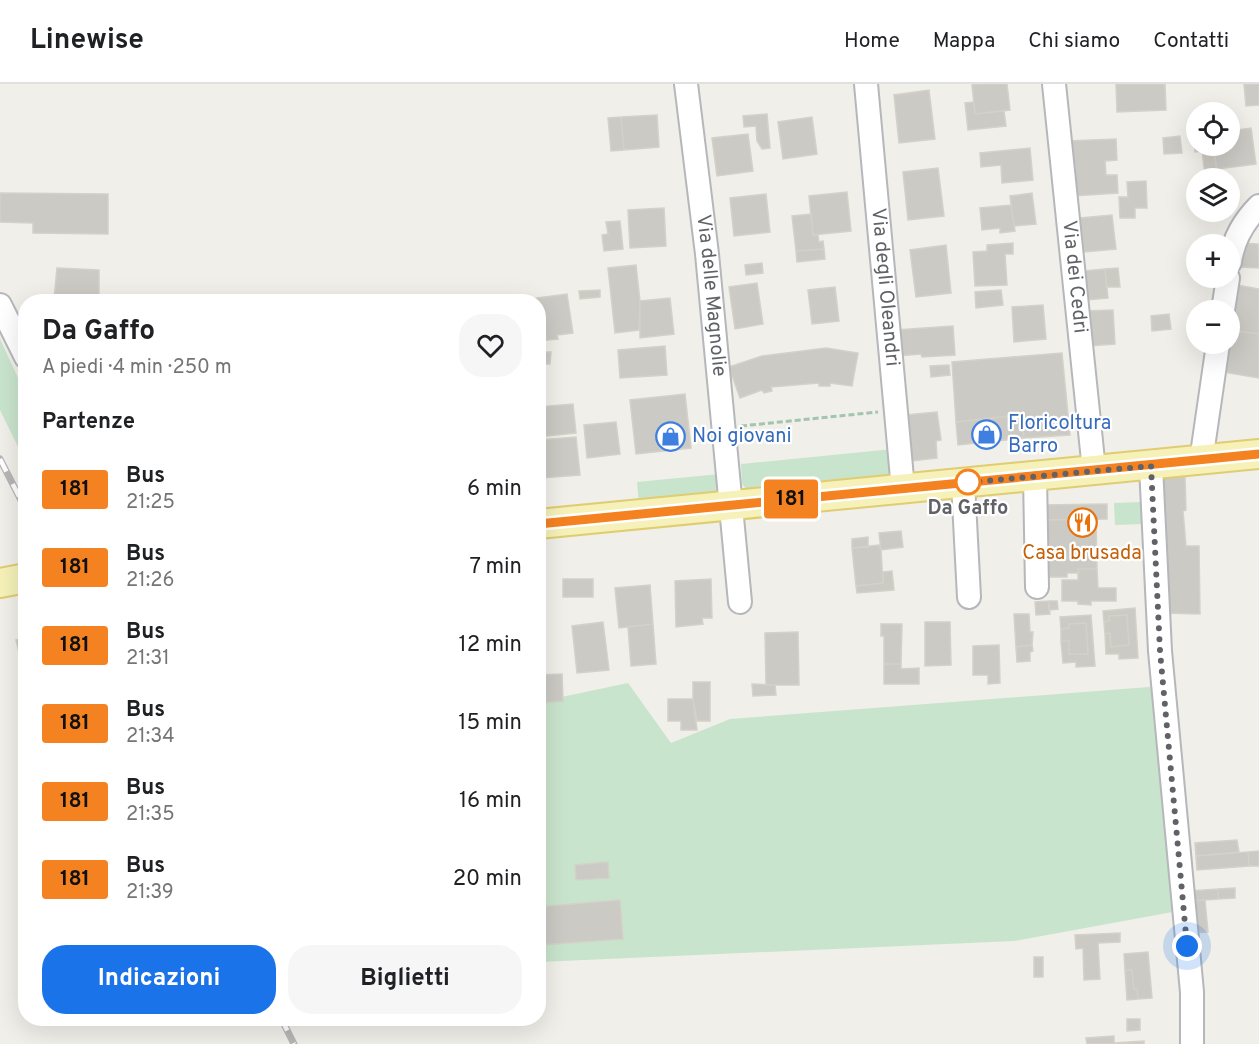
<!DOCTYPE html>
<html lang="it">
<meta charset="utf-8">
<style>
body{margin:0;font-family:Overpass,sans-serif;background:#f6f6f6;color:#202124;height:100vh;display:flex;flex-direction:column;font-size:22px;white-space:nowrap}
*{box-sizing:border-box;margin:0}
p{font-size:20px;color:#757577}
.icon{flex:none;width:33px;height:33px;fill:none;stroke:currentColor;stroke-width:2;stroke-linecap:round;stroke-linejoin:round}
.map{position:relative;flex:1;overflow:hidden}
.details{position:absolute;left:18px;top:210px;width:528px;height:732px;display:flex;flex-direction:column;background:#fff;border-radius:24px;box-shadow:0 6px 24px #0002}
.details>*{flex:none}
.badge{padding:0 12px;border-radius:4px;font-size:21px;line-height:39px}
.buttons{position:absolute;left:1186px;top:18px;display:grid;gap:12px}
.buttons a{display:grid;place-items:center;width:54px;height:54px;border-radius:50%;background:#fff;box-shadow:0 6px 24px #0002;font-size:30px}
.you{position:absolute;width:30px;height:30px;margin:-15px;border:4px solid #fff;border-radius:50%;background:#1a73e8;box-shadow:0 0 0 9px #1a73e833}
.map>.badge{position:absolute;translate:-50% -50%;box-shadow:0 0 0 3px #fff}
h2{padding:0 24px;font-size:22px;line-height:54px}
.round{display:grid;place-items:center;flex:none;width:63px;height:63px;border-radius:24px;background:#f6f6f6}
.summary{display:flex;align-items:center;justify-content:space-between;height:102px;padding:0 24px}
h1{font-size:28px;font-weight:700;line-height:45px}
.primary-button{display:flex;gap:12px;margin-top:auto;padding:12px 24px}
.primary-button a{flex:1;height:69px;border-radius:24px;background:#1a73e8;color:#fff;font-size:24px;font-weight:700;line-height:69px;text-align:center}
.primary-button a+a{background:#f6f6f6;color:#202124}
ul{padding:0;list-style:none}
li{display:flex;align-items:center;gap:18px;height:78px;padding:0 24px}
li div{flex:1}
li b{display:block;font-size:22px}
li em{font-style:normal}
li .badge{min-width:66px;font-weight:700;text-align:center}
header{display:flex;align-items:center;gap:36px;box-sizing:border-box;height:84px;padding:0 30px;background:#fff;border-bottom:2px solid #e0e0e0}
header strong{font-size:28px}
nav{display:flex;gap:33px;margin-inline-start:auto;font-size:21px}
.map>svg:first-child{display:block}
.green{fill:#c9e4cc}
.building{fill:#cbcac5;stroke:#d4d1c8;stroke-width:1.5}
.lines{fill:none;stroke-linecap:round;stroke-linejoin:round}
.minor-casing{stroke:#b5b7bb;stroke-width:26}
.major-casing{stroke:#e0cc71;stroke-width:32}
.path{stroke:#a3c4af;stroke-width:3;stroke-dasharray:6 3;stroke-linecap:butt}
.minor{stroke:#fff;stroke-width:22}
.major{stroke:#f5f1b8;stroke-width:28}
.rail-casing{stroke:#b6b6b7;stroke-width:7}
.rail{stroke:#fff;stroke-width:4.5;stroke-dasharray:14;stroke-linecap:butt}
.line-casing{stroke:#fff;stroke-width:14}
.line{stroke:#f58220;stroke-width:9}
.walk{stroke:#606267;stroke-width:6;stroke-dasharray:0 10.8}
.stop-dot{fill:#fff;stroke:#f58220;stroke-width:3}
.labels{text-anchor:middle;dominant-baseline:central;stroke-width:4.5;stroke-linejoin:round;paint-order:stroke}
.street-label{font-size:20px;fill:#606267;stroke:#fff}
.shop-label{font-size:20px;fill:#366cbe;stroke:#fff;text-anchor:start}
.stop-label{font-size:20px;font-weight:bold;fill:#606267;stroke:#fff}
.food-label{font-size:20px;fill:#c56008;stroke:#fff}
</style>
<header>
<strong>Linewise</strong>
<nav><a>Home</a><a>Mappa</a><a>Chi siamo</a><a>Contatti</a></nav>
</header>
<div class="map">
<svg width="1259" height="960" viewBox="0 0 1259 960">
<rect width="100%" height="100%" fill="#f0efe9"/>
<path class="green" d="M0,255L25,309V377L0,326Z
M893,365L894,386L886,399L753,412L742,400L741,380Z
M720,390L721,416L639,422L637,398Z
M1141,418L1143,440L1115,441L1114,419Z
M628,599L671,659L730,635L1162,602L1178,827L1014,857L539,878L538,618Z"/>
<path class="building" d="M981,0H1007L1010,26L975,30L972,1Z
M1116,0H1165L1166,26L1117,28Z
M1244,0H1259V21L1246,22Z
M929,6L935,55L899,59L894,11Z
M974,18L975,30L1004,27L1006,42L968,46L965,19Z
M767,30L770,64L762,65L757,57L756,42L744,43L743,32Z
M657,31L659,63L624,66L621,33Z
M621,33L624,66L611,67L608,34Z
M812,33L817,70L783,75L778,38Z
M1192,43H1197V62H1213L1217,90L1205,91L1202,67L1195,68Z
M1251,44L1256,80L1217,85L1213,62H1230V47Z
M748,50L753,87L717,92L712,54Z
M1180,52L1182,69L1164,70L1163,54Z
M1116,55L1117,76L1105,77L1106,91H1117L1118,109L1073,112L1072,90H1076L1075,80H1070L1068,57Z
M1030,64L1033,96L1002,99L1001,81L981,83L980,69Z
M938,84L944,132L908,136L903,88Z
M1146,97L1147,124H1135V134H1120L1119,113H1128L1127,98Z
M847,108L851,147L813,151L809,112Z
M0,109L108,110V150L33,149V139L0,138Z
M1032,109L1036,140L1014,142L1010,112Z
M766,110L770,148L734,152L730,114Z
M1011,121L1015,147L1000,149V144L982,146L980,124Z
M664,124L666,162L630,164L628,126Z
M811,130L813,151H818L819,158L823,157L824,165L796,167L792,132Z
M1112,131L1116,165L1084,168L1080,134Z
M620,137L623,165L604,167L602,151L608,150L606,138Z
M1013,159V170H1005L1007,201L975,202L973,168L987,167V161Z
M1241,159L1258,160L1259,184L1240,183Z
M946,161L951,209L916,213L910,166Z
M824,165L825,175L797,178L796,167Z
M762,179L763,189L746,191L745,181Z
M636,181L640,217L639,246L615,249L608,184Z
M57,184L99,186V218H49V214L54,215Z
M1118,184L1120,203H1107L1105,185Z
M1105,185L1108,214L1086,216L1084,187Z
M757,199L763,240L735,245L729,203Z
M1231,200L1259,205V250L1230,246Z
M835,203L839,237L812,240L808,206Z
M600,206V213L580,215L579,207Z
M1001,206L1003,221L976,224L975,208Z
M567,210L573,249L557,251L558,255L538,257V218H530V215Z
M670,214L674,250L640,254V217Z
M1043,221L1046,255L1014,258L1012,223Z
M1113,226L1115,260L1088,262L1086,227Z
M1169,230L1171,245L1152,247L1151,232Z
M953,242L955,271L922,273L921,270L898,272L896,246Z
M1230,246L1259,250V294L1217,287L1222,260H1230Z
M665,262L667,291L620,294L618,266Z
M826,264L858,269L852,302L830,299V302H819V299L771,303L772,307L764,309L762,306L740,314L729,283L762,272Z
M539,268H551L550,280H538Z
M1062,269L1070,351L1024,354L1021,331L956,338L952,278Z
M949,281L950,291L931,293L930,282Z
M685,310L691,364L636,370L630,316Z
M573,320L576,349L538,353V323Z
M937,328L941,356L936,357L937,374L911,377L906,331Z
M1021,331L1024,354L958,361L956,338Z
M616,338L620,370L587,374L584,341Z
M576,353L580,391L541,394L538,356Z
M1157,393H1185L1186,426L1183,427L1186,462H1199L1200,530L1164,529Z
M1107,420V435L1044,436L1043,421Z
M1096,435L1097,485H1078L1079,489H1067V493H1046L1044,436Z
M901,447L903,463L881,466L879,449Z
M868,453V463L852,464V455Z
M879,461L881,466L883,499L856,502L852,464Z
M1078,485H1097L1098,504H1116V517H1091V521L1078,520V517H1062V496H1078Z
M892,487L894,506L857,509L856,502L883,499V488Z
M563,495H593V513H563Z
M711,495L712,534H702L703,540L676,543L675,497Z
M650,501L653,540L619,544L615,504Z
M1049,517H1057L1058,525L1049,526Z
M1049,517L1050,530L1036,531L1035,518Z
M1135,524L1138,574L1119,575V570H1106L1105,550L1110,549L1111,563L1129,561L1127,531L1109,532V537L1104,538L1103,527Z
M1014,530H1029L1030,548H1033L1032,561L1016,563Z
M1091,531L1095,582L1076,583V578L1063,579L1061,557H1069V570H1088L1086,539L1069,540V544L1061,545L1060,533Z
M1127,531L1129,561L1111,563L1110,549L1105,550L1104,538L1109,537V532Z
M603,538L609,586L577,589L572,542Z
M925,538H950L951,581L925,582Z
M1086,539L1088,570H1069V557H1061V545L1069,544V540Z
M653,540L656,580L631,582L628,543Z
M881,540H902L901,580H884V552H881Z
M798,548L799,601H766L765,549Z
M26,553V597L16,556Z
M999,561L1000,599L988,600V591H973V562Z
M1032,561L1033,567L1030,568V577L1017,578L1016,563Z
M884,580H901V585L919,584V600H884Z
M562,590L563,617L538,619V591Z
M693,598H710V637H697L693,615Z
M752,600L775,601L776,611L753,612Z
M668,615H693L697,646H681V637H668Z
M1237,756L1239,768L1196,772L1195,759Z
M1259,767V782H1249L1248,768Z
M1248,768L1249,782L1197,786L1196,772Z
M608,778L609,794L576,796L575,781Z
M1235,804V814L1218,815V805Z
M1218,805V815L1191,817L1190,807Z
M620,816L623,855L540,861L538,823Z
M1205,816L1208,848L1193,849L1191,817Z
M1120,849V858L1098,859L1100,895L1084,896L1083,864L1076,865L1075,851Z
M1148,868L1152,914L1138,915L1137,905H1134L1132,886H1125L1124,870Z
M1034,873H1043V893H1034Z
M1125,886H1132L1134,905H1137L1138,915L1127,916Z
M1127,935H1140V946L1127,947Z
M1114,952V959L1144,957V960H1087L1086,954Z"/>
<g class="lines">
<defs>
<g id="minor">
<path id="s1" d="M686,0L707,170L740,518"/>
<path id="s2" d="M866,0L903,405"/>
<path id="s3" d="M1054,0L1094,386"/>
<path d="M1230,178C1233,156 1243,138 1259,122"/>
<path d="M0,221L26,273"/>
<path d="M1223,226L1228,194"/>
<path d="M1201,377L1218,260"/>
<path d="M1151,382L1160,567L1192,908V960"/>
<path d="M1035,392L1037,503"/>
<path d="M963,399L969,513"/>
</g>
<path id="major" d="M538,440L1259,370
M0,499L26,494"/>
</defs>
<use href="#minor" class="minor-casing"/>
<use href="#major" class="major-casing"/>
<path class="path" d="M741,342L878,328"/>
<use href="#minor" class="minor"/>
<use href="#major" class="major"/>
<defs>
<path id="rail" d="M0,375L26,426
M281,934L294,960"/>
</defs>
<use href="#rail" class="rail-casing"/>
<use href="#rail" class="rail"/>
</g>
<g class="lines">
<defs>
<path id="line" d="M538,440L1259,370"/>
</defs>
<use href="#line" class="line-casing"/>
<use href="#line" class="line"/>
<path class="walk" d="M968,398L963,399L1151,382L1160,567L1187,862"/>
</g>
<defs>
<symbol id="shop-ring" viewBox="-11 -11 22 22"><circle r="9.5" fill="#fff" stroke="#3f7fe0" stroke-width="1.5"/><path d="M-5-2.5h2.3a2.7 3.5 0 0 1 5.4 0H5L5.5 6h-11ZM-1.5-2.5h3a1.5 2.3 0 0 0-3 0Z" fill="#3f7fe0"/></symbol>
<symbol id="restaurant-ring" viewBox="-11 -11 22 22"><circle r="9.5" fill="#fff" stroke="#e8710a" stroke-width="1.5"/><path d="M-5-6h1v4h1v-4h1v4h1v-4h1v5L-1.5 .5V6h-2V.5L-5-1ZM5-6V6H3V1.5H1.5Q1.5-4 5-6Z" fill="#e8710a"/></symbol>
</defs>
<g fill-rule="evenodd">
<use href="#shop-ring" x="970" y="334" width="33" height="33"/>
<use href="#shop-ring" x="654" y="336" width="33" height="33"/>
<use href="#restaurant-ring" x="1066" y="422" width="33" height="33"/>
</g>
<circle class="stop-dot" cx="968" cy="398" r="12"/>
<g class="labels">
<g class="street-label">
<text stroke="none"><textPath href="#s3" startOffset="194">Via dei Cedri</textPath></text>
<text stroke="none"><textPath href="#s2" startOffset="204">Via degli Oleandri</textPath></text>
<text stroke="none"><textPath href="#s1" startOffset="213">Via delle Magnolie</textPath></text>
</g>
<g class="shop-label">
<text x="1008" y="340">Floricoltura<tspan x="1008" dy="23">Barro</tspan></text>
<text x="692" y="353">Noi giovani</text>
</g>
<g class="stop-label">
<text x="968" y="425">Da Gaffo</text>
</g>
<g class="food-label">
<text x="1082" y="470">Casa brusada</text>
</g>
</g>
</svg>
<div class="buttons">
<a><svg class="icon" aria-label="locate" viewBox="0 0 24 24"><circle cx="12" cy="12" r="6"/><path d="M12 2v4M12 18v4M2 12h4M18 12h4"/></svg></a>
<a><svg class="icon" aria-label="layers" viewBox="0 0 24 24"><path d="M12 4l9 5-9 5-9-5zM3 14l9 5 9-5"/></svg></a>
<a>+</a>
<a>−</a>
</div>
<div class="you" style="left:1187px;top:862px"></div>
<b class="badge" style="left:791px;top:415px;background:#f58220;color:#111">181</b>
<section class="details">
<div class="summary"><div><h1>Da Gaffo</h1><p>A piedi · 4 min · 250 m</p></div><a class="round"><svg class="icon" aria-label="heart" viewBox="0 0 24 24"><path d="M12 20l-8-8c-3-5 5-10 8-4 3-6 11-1 8 4z"/></svg></a></div>
<h2>Partenze</h2>
<ul>
<li><span class="badge" style="background:#f58220;color:#111">181</span><div><b>Bus</b><p>21:25</p></div><em>6 min</em></li>
<li><span class="badge" style="background:#f58220;color:#111">181</span><div><b>Bus</b><p>21:26</p></div><em>7 min</em></li>
<li><span class="badge" style="background:#f58220;color:#111">181</span><div><b>Bus</b><p>21:31</p></div><em>12 min</em></li>
<li><span class="badge" style="background:#f58220;color:#111">181</span><div><b>Bus</b><p>21:34</p></div><em>15 min</em></li>
<li><span class="badge" style="background:#f58220;color:#111">181</span><div><b>Bus</b><p>21:35</p></div><em>16 min</em></li>
<li><span class="badge" style="background:#f58220;color:#111">181</span><div><b>Bus</b><p>21:39</p></div><em>20 min</em></li>
</ul>
<div class="primary-button"><a>Indicazioni</a><a>Biglietti</a></div>
</section>
</div>
